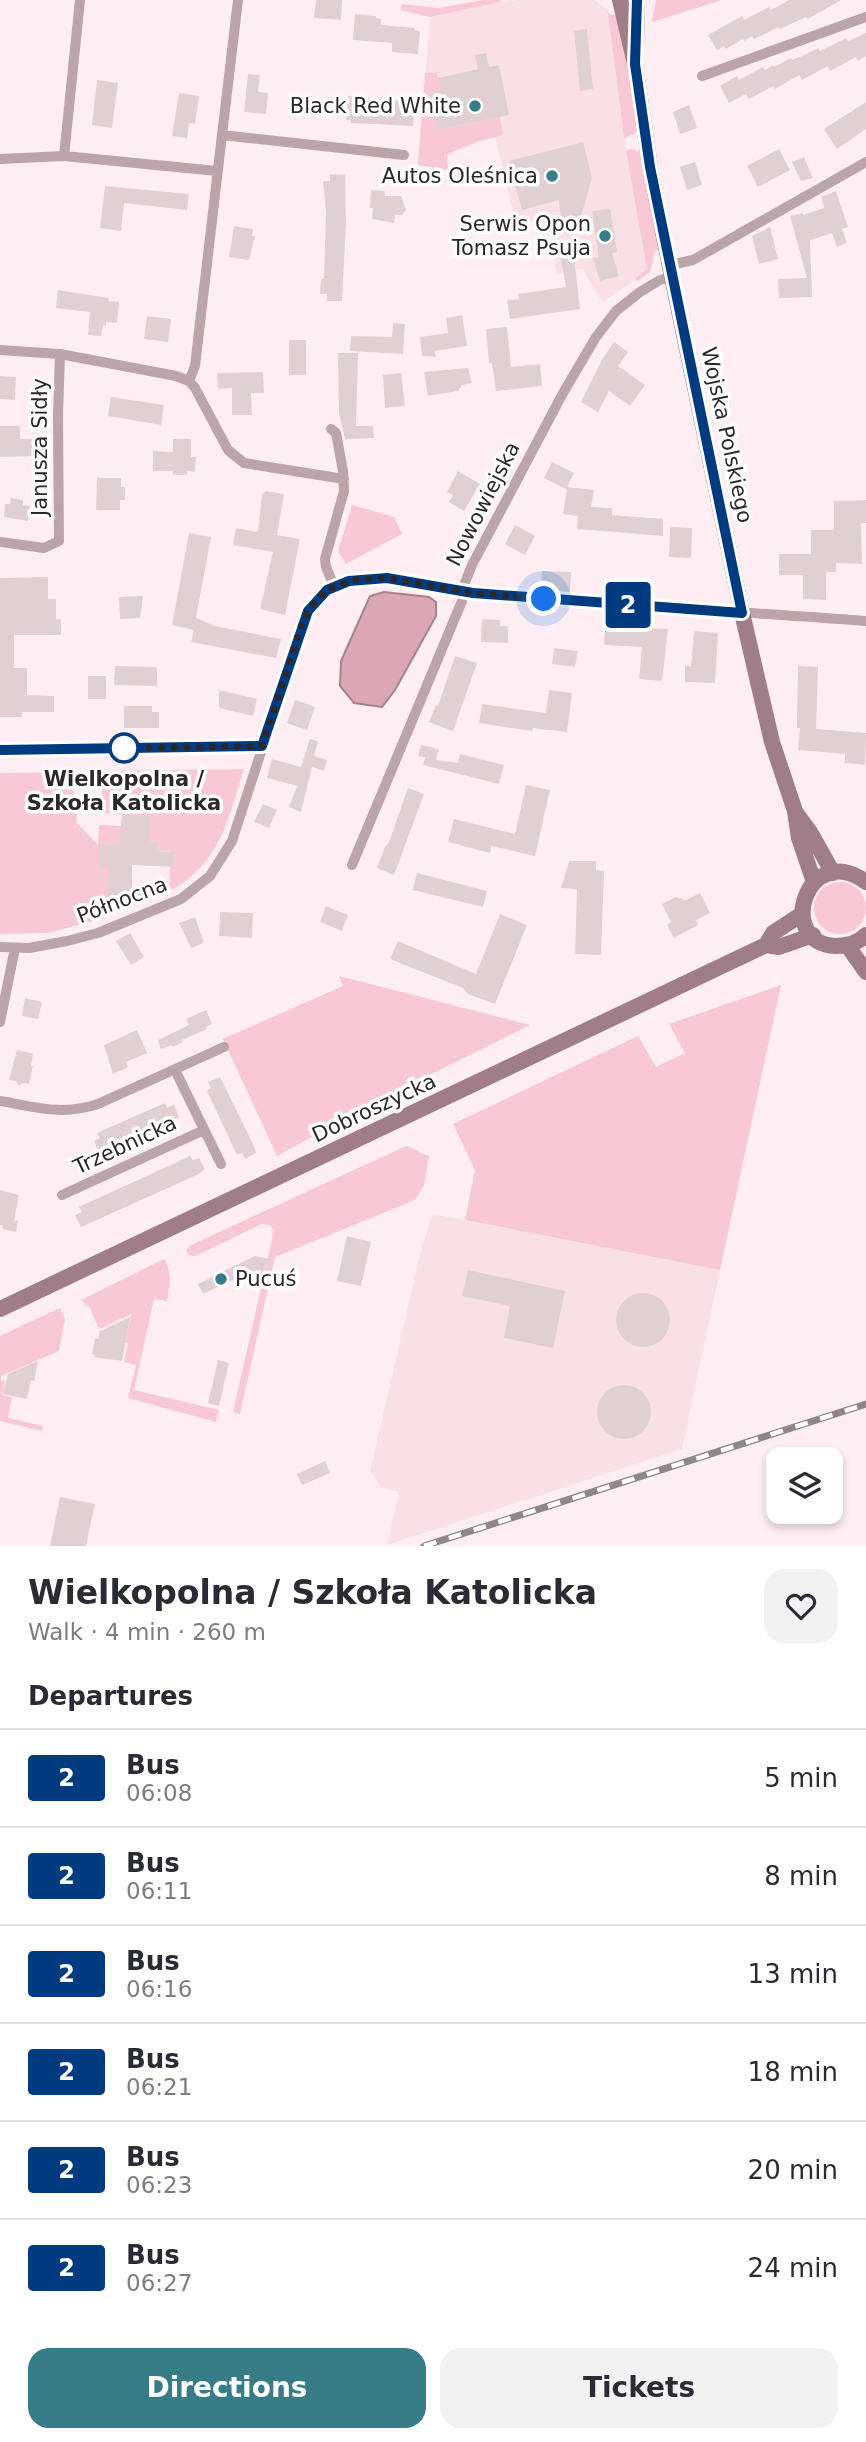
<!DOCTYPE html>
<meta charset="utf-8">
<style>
body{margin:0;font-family:"DejaVu Sans",sans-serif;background:#f2f2f3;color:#2b2b33;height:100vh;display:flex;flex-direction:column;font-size:26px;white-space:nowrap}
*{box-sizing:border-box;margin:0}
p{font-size:23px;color:#7c7c81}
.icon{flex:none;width:38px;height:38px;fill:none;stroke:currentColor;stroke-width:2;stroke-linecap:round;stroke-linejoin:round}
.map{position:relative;height:1546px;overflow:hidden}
.details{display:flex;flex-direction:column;background:#fff;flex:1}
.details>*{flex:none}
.badge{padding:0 14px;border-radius:5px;font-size:24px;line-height:46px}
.fabs{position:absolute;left:766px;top:1447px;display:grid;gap:14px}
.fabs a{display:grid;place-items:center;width:77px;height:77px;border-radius:14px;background:#fff;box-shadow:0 4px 10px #0003;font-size:35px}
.you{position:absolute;width:35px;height:35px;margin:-18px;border:5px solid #fff;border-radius:50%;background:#1a73e8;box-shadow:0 0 0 10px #1a73e833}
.map>.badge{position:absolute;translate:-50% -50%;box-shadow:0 0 0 4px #fff}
h2{padding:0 28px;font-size:26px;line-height:63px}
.round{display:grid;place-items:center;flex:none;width:74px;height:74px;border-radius:21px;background:#f2f2f3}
.overview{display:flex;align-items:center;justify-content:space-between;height:119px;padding:0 28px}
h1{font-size:33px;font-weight:800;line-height:52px}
.primary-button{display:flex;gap:14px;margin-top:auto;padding:14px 28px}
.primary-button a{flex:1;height:80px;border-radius:21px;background:#367d87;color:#fff;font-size:28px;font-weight:800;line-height:80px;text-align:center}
.primary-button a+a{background:#f2f2f3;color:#2b2b33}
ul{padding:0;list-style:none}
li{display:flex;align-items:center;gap:21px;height:98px;padding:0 28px;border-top:2px solid #e1e1e2}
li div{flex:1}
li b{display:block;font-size:26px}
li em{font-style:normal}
li .badge{min-width:77px;font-weight:700;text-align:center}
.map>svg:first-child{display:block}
.built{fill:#f9e0e7}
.green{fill:#f9c8d6}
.water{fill:#dba7b7;stroke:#a7818c;stroke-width:2}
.building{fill:#e0d0d4}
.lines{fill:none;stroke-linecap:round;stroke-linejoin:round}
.minor{stroke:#bca4ab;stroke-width:10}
.secondary{stroke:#a07e89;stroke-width:16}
.rail-casing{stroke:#908588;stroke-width:7}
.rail{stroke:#fff;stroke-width:4.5;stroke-dasharray:13;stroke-linecap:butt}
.line-casing{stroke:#fff;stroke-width:16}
.line{stroke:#003b80;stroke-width:10}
.walk{stroke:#2d2729;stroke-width:7;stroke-dasharray:0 12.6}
.poi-dot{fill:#367d87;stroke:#fff;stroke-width:2.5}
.stop-dot{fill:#fff;stroke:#003b80;stroke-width:3.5}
.labels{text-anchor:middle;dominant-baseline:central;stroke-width:7;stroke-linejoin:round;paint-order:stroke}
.poi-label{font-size:21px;fill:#2d2729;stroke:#fff;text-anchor:end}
.street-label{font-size:21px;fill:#2d2729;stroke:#fff}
.stop-label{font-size:21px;font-weight:bold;fill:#2d2729;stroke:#fff}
</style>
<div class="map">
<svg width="866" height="1546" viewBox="0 0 866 1546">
<rect width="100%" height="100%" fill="#ffeef3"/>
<path class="built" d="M519,0H594L608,10L622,125L649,267L648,272L602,302L582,268L556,274L548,221L516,224L495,137L479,141L447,154L448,170L418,165L430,17L477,6Z
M433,1214L720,1270L682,1449L387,1545L399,1492L381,1488L370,1471L421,1250Z"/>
<path class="green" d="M484,0H499L500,2L430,17L401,10L402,4L438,8Z
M656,0H722L652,22Z
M608,13L619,17L627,54L637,130L635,134L624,138Z
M425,73H437L441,96L434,98L436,107L432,108L437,130L500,117L503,135L479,141L447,154L448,170L418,165Z
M634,149L640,153L659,250L655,251L650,272L638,281L635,279L647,269L626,150Z
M352,505L394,517L402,534L346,564L338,551Z
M244,769C228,820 221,861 172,890L169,885L170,867L174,866L175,852L157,851V842H145L132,846L99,845V866L108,867V900H131L132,887L169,892L90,922L47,933L0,934V773L72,772L77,823L98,845L99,825L121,826L151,816L102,813V778H88V771Z
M814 908a26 26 0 1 1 52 0a26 26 0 1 1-52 0Z
M339,976L530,1025L373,1103L277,1156L223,1039L343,986Z
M781,985L720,1270L465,1220L475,1170L453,1124L638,1036L656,1067L685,1053L669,1024Z
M406,1146C416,1148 420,1154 429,1156L424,1185L415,1200L275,1257L240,1414L233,1412L274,1230L270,1225L262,1224L195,1256L189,1255L186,1250L191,1245Z
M164,1259C172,1269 170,1287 167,1301L154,1299L134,1390L219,1410L216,1422L128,1398L136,1365L124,1362L128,1344L125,1343L131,1314L99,1329L90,1308L81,1300Z
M60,1308L65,1319L59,1351L1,1376V1380L5,1381L2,1395L12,1397L8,1418L43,1426L42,1431L0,1421V1336Z"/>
<path class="water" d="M384,592L429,597L436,602V616L395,690L382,707L354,703L340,686L341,661L370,596Z"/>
<path class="building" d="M316,0H342L341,20L314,18Z
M789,0H841L808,19L806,17L780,29L779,27L754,39L752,36L744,41L743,39L726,49L724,46L717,50L708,35L742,16L744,20L769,7L771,10Z
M355,14L376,16V18L381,19V25L415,28V30L420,31L418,54L392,52V43L353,40Z
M587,29L593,89L580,91L574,31Z
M866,33V56L858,61L856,57L830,71L828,66L802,80L799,75L775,89L773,86L749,99L746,94L729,103L720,86L737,76L739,80L763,67L765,70L773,65L774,67L791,58L792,60L802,56L818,48L820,51L846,38L848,41Z
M486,53L489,67L499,65L509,115L437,130L431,104H435L434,98L441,96L438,78L478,69L475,55Z
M248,74L260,75L258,92L268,93L266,114L244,112Z
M97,80L118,83L112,128L92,125Z
M179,93L199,96L195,124L189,123L187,138L172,136Z
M348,96L415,102L413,126L350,123L351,120H346Z
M866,102V129L837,149L824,129Z
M689,105L697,128L680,134L673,112Z
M583,142L592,178L577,230L562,233L559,200L522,210L509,161Z
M779,149L790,170L758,187L747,166Z
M804,157L813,178L801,181L792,162Z
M695,162L702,185L687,190L680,167Z
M330,174L345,175L346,223L342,301H327V294H320L321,279H324L326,213L323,181H330Z
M105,186L189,194L187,210L124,203L121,231L100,228Z
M371,190L385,191V196H401L406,210L402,215H395L394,223L372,219L373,208H370Z
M836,191L848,227L842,229L847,243L837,247L832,233L810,240L812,297L779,298L778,279L807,278L790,216L803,213V215L824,208L821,197Z
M610,209L617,252L612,253L619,276L600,281L593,258L599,257L592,211Z
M234,226L253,229L252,236H255L249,260L229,257Z
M770,227L778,259L759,264L752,236Z
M573,247L580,309L510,319L507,300L519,299L518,294L566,287L559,249Z
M58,290L109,298L108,301L119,302L117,323L106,322V326L103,325L101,336L88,335L90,312L56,308Z
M462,315L467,346L435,351L436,357L422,356L420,337L448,333L446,318Z
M147,316L171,319L168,342L144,339Z
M393,323L405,324L403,354L350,351L351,336L392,337Z
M507,327L511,367L540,364L542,386L496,391L492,363H489L486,329Z
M289,340H306V375H289Z
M614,342L628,352L618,366L645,385L630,406L609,391L598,412L581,402L603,358Z
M338,353H358L356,426H373L374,438L345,439L339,414Z
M468,368L472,383L462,385L458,391L428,396L424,372Z
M263,372L264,393H251L252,415H232V388L218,389L217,373Z
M401,373L405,406L385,408L383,375Z
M0,376L16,377L15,400L0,399Z
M111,397L164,405L161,425L108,416Z
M0,426H20V439H37V456L0,457Z
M173,439H191V457H196L195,472L187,471V475H173V471H153V451L173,452Z
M552,462L574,473L567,487L594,490L591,507L612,508V515L663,519V536L577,529L578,516L563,514L567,488L566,489L544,478Z
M458,471L480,484L464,511L449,502L453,495L447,492Z
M97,478H121V487H125V500H120V510H96Z
M266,491L284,494L277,535L300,539L285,615L260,609L273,552L233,545L236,528L258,532L262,494Z
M11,498L23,500V505L30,506L28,521L4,517L5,504H10Z
M866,500V523H861L862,564L836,563V572H826V600L803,599V575H779V554H811V530H834V501Z
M515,525L535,536L525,555L505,544Z
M670,527L692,528L691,558L669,557Z
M189,533L211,537L196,618L215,626L281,639L276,658L191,642L194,630L172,625Z
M542,571L571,572L570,593L541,590Z
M48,577V599H56V619H61V635H14V668H27V695L54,696V712H22V717H0V578Z
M143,596L140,618L120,619L119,597Z
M482,619L500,620V626H508V643L481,642Z
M605,626L668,629L662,681L639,679L642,647L604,645Z
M694,631L718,633L715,683L685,682V666H691Z
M554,648L578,651L575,667L552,664Z
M455,656L477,663L453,731L429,722L436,705L438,706Z
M115,666L157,667V686L114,685Z
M798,666L818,667L816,729L866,733L865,765L845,763V754L798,750L800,728H797V721Z
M88,676H106V699H88Z
M219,690L257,699L253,716L219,708Z
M549,690L572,693L567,732L533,728L532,731L479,723L482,704L546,713Z
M295,700L315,707L307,730L287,723Z
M124,706H152V712H159V728H124Z
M310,739L318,741L314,756L327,760L324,771L312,767L301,812L289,807L297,786L267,778L272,759L301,767Z
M421,745L439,749L436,760L458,763L460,754L504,765L499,784L423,765L425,758H427L418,756Z
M526,785L550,790L535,856L491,846L490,853L448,842L454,819L515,834Z
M408,788L424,794L394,875L377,868L384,849L389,842Z
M263,804L277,810L269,828L254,822Z
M122,814L151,816L149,842H157V851L175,852L174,867L132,865V900H108V867H99V845H119Z
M569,861H596V870L604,871L601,955L575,954L577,889L561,888Z
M417,873L487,891L483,907L413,890Z
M700,893L710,913L696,920L698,925L674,938L667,925L671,922L662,904L675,897L686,900Z
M326,906L348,915L342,931L320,922Z
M220,912L253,913L252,938L219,936Z
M500,914L527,925L495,1004L468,994L463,988L390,959L398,941L476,974Z
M195,917L204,943L191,948L179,923Z
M130,933L144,957L131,965L116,941Z
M25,998L42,1002L38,1019L22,1016Z
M206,1010L212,1024L206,1027L207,1029L182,1040L183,1042L172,1047L171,1045L161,1049L158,1040L189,1025L186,1019Z
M137,1030L147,1053L126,1062L128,1067L113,1074L104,1045Z
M17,1050L33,1054L31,1066H33L29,1084L23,1083L19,1086L16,1081L9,1080Z
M220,1077L254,1146L256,1153L245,1159L242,1153L237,1155L207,1091L211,1088L208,1082Z
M165,1103L167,1108L174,1105L179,1117L99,1153L94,1141L100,1138L97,1133Z
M190,1156L193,1160L199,1158L205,1169L199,1174L81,1227L75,1215L82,1212L79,1207Z
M0,1190L19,1195L14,1220L18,1221L16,1232L2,1229L3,1225H0Z
M347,1236L371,1242L361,1286L337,1281Z
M255,1256L273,1260L266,1264L260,1288L248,1286L252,1271L203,1294L198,1284Z
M468,1270L565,1291L553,1348L504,1338L510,1306L462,1296Z
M616 1320a27 27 0 1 1 54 0a27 27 0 1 1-54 0Z
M130,1317L122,1361L94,1357L95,1355L92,1354L95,1338L98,1339L100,1331Z
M218,1360L229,1363L219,1406L208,1403Z
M38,1361L34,1381L31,1380L27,1399L3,1394L8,1374Z
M597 1412a27 27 0 1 1 54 0a27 27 0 1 1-54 0Z
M325,1461L330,1473L302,1485L297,1474Z
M60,1497L95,1504L86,1546H50Z"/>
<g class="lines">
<path class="minor" d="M702,76L866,17
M222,135L238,0
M64,156L80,0
M0,159L64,156L217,171
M670,265L693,260L866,162
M0,350L60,354L176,376L189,381L195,388L228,450L244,463L344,479
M189,381L195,366L222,135L404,155
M331,429L336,433L343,471L344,491L325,559L326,567L334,586
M0,542L44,548L59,541L58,415L60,354
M0,750L262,746
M352,865L462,601L464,585L472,565L563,393L596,337L616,311L640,292L660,280L672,277
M0,947L29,948L67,941L98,933L181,899L210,876L232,841L305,617C315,596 334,582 358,579C399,573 448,591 490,594C615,605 741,612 866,621
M0,1022L15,948
M175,1070L221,1164
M0,1101C36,1107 62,1116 98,1104L224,1047
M62,1195L204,1130"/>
<path class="secondary" d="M620,0L635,64L650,167L672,277L742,613L772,742L795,811L799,838L814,882
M636,41L637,0
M796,813L810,832L833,873
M866,882C807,839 774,943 836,946C848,946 858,943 866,935
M766,945L779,947L813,935
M847,945L866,972
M0,1309L766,945L773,933L802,914"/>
<defs>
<path id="rail" d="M424,1546L866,1404"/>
</defs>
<use href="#rail" class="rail-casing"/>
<use href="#rail" class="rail"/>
</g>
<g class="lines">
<defs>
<path id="line" d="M0,750L262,746L308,611L327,590L349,581L387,578L473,593L742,613L650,167L635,64L637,0"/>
</defs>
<use href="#line" class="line-casing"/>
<use href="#line" class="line"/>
<path class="walk" d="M124,748L262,746L304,617L317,599L334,586L359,579L387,578L473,593L544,599"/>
</g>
<g class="poi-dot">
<circle cx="475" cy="106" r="7"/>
<circle cx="552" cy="176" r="7"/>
<circle cx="605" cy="236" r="7"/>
<circle cx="221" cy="1279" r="7"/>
</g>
<circle class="stop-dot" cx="124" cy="748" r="14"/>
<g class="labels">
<g class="poi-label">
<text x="461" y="106">Black Red White</text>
<text x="538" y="176">Autos Oleśnica</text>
<text x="591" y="224">Serwis Opon<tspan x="591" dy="24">Tomasz Psuja</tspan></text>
<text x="235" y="1279" text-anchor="start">Pucuś</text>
</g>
<g class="street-label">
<text transform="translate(727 435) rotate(78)">Wojska Polskiego</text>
<text transform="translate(40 447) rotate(-90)">Janusza Sidły</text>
<text transform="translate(483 504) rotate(-63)">Nowowiejska</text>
<text transform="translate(122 900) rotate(-21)">Północna</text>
<text transform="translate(374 1108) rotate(-25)">Dobroszycka</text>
<text transform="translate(125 1145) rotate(-25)">Trzebnicka</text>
</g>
<g class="stop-label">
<text x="124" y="779">Wielkopolna /<tspan x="124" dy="24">Szkoła Katolicka</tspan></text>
</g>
</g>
</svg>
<div class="fabs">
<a><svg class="icon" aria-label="layers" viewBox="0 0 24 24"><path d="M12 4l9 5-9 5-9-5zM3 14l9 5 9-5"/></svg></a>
</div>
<div class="you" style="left:544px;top:599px"></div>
<b class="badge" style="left:628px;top:605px;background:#003b80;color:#fff">2</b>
</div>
<section class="details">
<div class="overview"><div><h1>Wielkopolna / Szkoła Katolicka</h1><p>Walk · 4 min · 260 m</p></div><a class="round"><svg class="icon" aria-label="heart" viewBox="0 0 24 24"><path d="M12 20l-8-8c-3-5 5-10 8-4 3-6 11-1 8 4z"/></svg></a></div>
<h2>Departures</h2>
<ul>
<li><span class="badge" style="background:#003b80;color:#fff">2</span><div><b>Bus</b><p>06:08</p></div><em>5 min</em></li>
<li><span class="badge" style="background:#003b80;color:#fff">2</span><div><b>Bus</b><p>06:11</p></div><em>8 min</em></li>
<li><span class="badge" style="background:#003b80;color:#fff">2</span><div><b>Bus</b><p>06:16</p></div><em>13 min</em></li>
<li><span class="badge" style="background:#003b80;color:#fff">2</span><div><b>Bus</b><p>06:21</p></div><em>18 min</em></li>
<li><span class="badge" style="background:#003b80;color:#fff">2</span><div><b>Bus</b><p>06:23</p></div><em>20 min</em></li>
<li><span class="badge" style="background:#003b80;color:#fff">2</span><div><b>Bus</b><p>06:27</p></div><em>24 min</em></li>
</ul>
<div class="primary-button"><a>Directions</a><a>Tickets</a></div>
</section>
